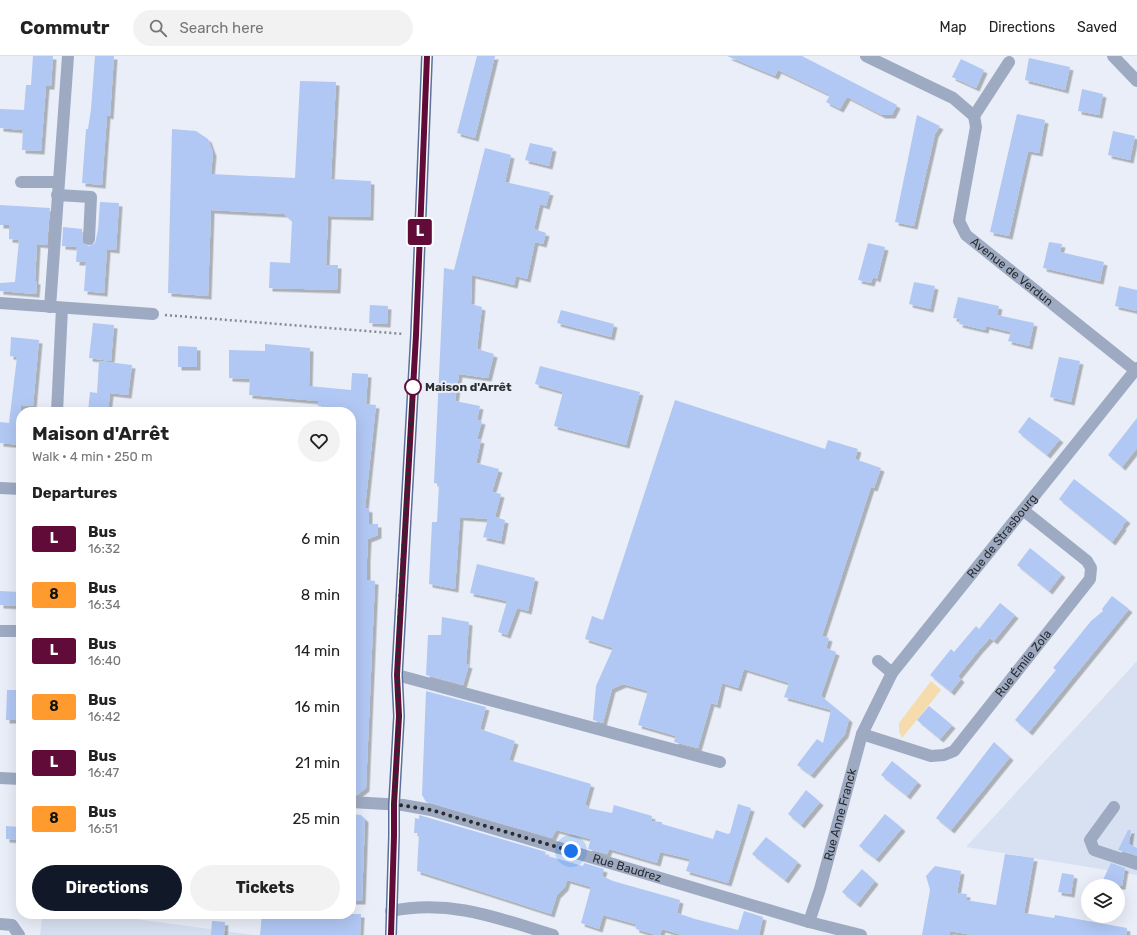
<!DOCTYPE html>
<meta charset="utf-8">
<style>
body{margin:0;font-family:Rubik,sans-serif;background:#f2f2f2;color:#222;height:100vh;display:flex;flex-direction:column;font-size:15px;white-space:nowrap}
*{box-sizing:border-box;margin:0}
p{font-size:13px;color:#767676}
.icon{flex:none;width:22px;height:22px;fill:none;stroke:currentColor;stroke-width:2;stroke-linecap:round;stroke-linejoin:round}
.map{position:relative;flex:1;overflow:hidden}
.drawer{position:absolute;left:16px;top:351px;width:340px;height:512px;display:flex;flex-direction:column;background:#fff;border-radius:16px;box-shadow:0 4px 16px #0002}
.drawer>*{flex:none}
.badge{padding:0 8px;border-radius:3px;font-size:14px;line-height:26px}
.fabs{position:absolute;left:1081px;top:823px;display:grid;gap:8px}
.fabs a{display:grid;place-items:center;width:44px;height:44px;border-radius:50%;background:#fff;box-shadow:0 4px 16px #0002;font-size:20px}
.you{position:absolute;width:20px;height:20px;margin:-10px;border:3px solid #fff;border-radius:50%;background:#1a73e8;box-shadow:0 0 0 6px #1a73e833}
.map>.badge{position:absolute;translate:-50% -50%;box-shadow:0 0 0 2px #fff}
h2{padding:0 16px;font-size:15px;line-height:36px}
.round{display:grid;place-items:center;flex:none;width:42px;height:42px;border-radius:21px;background:#f2f2f2}
.summary{display:flex;align-items:center;justify-content:space-between;height:68px;padding:0 16px}
h1{font-size:19px;font-weight:700;line-height:30px}
.cta{display:flex;gap:8px;margin-top:auto;padding:8px 16px}
.cta a{flex:1;height:46px;border-radius:24px;background:#111827;color:#fff;font-size:16px;font-weight:700;line-height:46px;text-align:center}
.cta a+a{background:#f2f2f2;color:#222}
ul{padding:0;list-style:none}
li{display:flex;align-items:center;gap:12px;height:56px;padding:0 16px}
li div{flex:1}
li b{display:block;font-size:15px}
li em{font-style:normal}
li .badge{min-width:44px;font-weight:700;text-align:center}
header{display:flex;align-items:center;gap:24px;box-sizing:border-box;height:56px;padding:0 20px;background:#fff;border-bottom:1px solid #e0e0e0}
header strong{font-size:19px}
nav{display:flex;gap:22px;margin-inline-start:auto;font-size:14px}
.search{width:280px;height:36px;background:#f2f2f2;display:flex;align-items:center;gap:10px;box-sizing:border-box;padding:0 14px;border-radius:22px;color:#767676;font-size:15px}
.map>svg:first-child{display:block}
.built{fill:#d8e1f1}
.green{fill:#f6dbad}
.building{fill:#b1c8f4;filter:url(#shadow)}
.lines{fill:none;stroke-linecap:round;stroke-linejoin:round}
.path{stroke:#85888f;stroke-width:2.5;stroke-dasharray:2 3;stroke-linecap:butt}
.minor{stroke:#9daac2;stroke-width:12}
.major{stroke:#5a709b;stroke-width:12}
.line-casing{stroke:#fff;stroke-width:9}
.line{stroke:#610b38;stroke-width:6}
.walk{stroke:#2a2c2f;stroke-width:4;stroke-dasharray:0 7.2}
.stop-dot{fill:#fff;stroke:#610b38;stroke-width:2}
.labels{text-anchor:middle;dominant-baseline:central;stroke-width:4;stroke-linejoin:round;paint-order:stroke}
.street-label{font-size:12px;fill:#2a2c2f;stroke:#e9eef8}
.stop-label{font-size:12px;font-weight:bold;fill:#2a2c2f;stroke:#e9eef8;text-anchor:start}
</style>
<header>
<strong>Commutr</strong>
<div class="search"><svg class="icon" aria-label="search" viewBox="0 0 24 24"><circle cx="10" cy="10" r="6"/><path d="M15 15l6 6"/></svg>Search here</div>
<nav><a>Map</a><a>Directions</a><a>Saved</a></nav>
</header>
<div class="map">
<svg width="1137" height="879" viewBox="0 0 1137 879">
<defs>
<filter id="shadow"><feDropShadow dx="3.5" dy="3.5" stdDeviation="0" flood-color="#0004"/></filter>
</defs>
<rect width="100%" height="100%" fill="#e9eef8"/>
<path class="built" d="M1137,605V819L966,791Z
M43,858H99L254,879H40Z"/>
<path class="green" d="M931,625L941,634L902,682L899,675V667Z"/>
<path class="building" d="M33,0H53L51,30H46L41,95L22,94L23,74L0,72V53L24,54L26,29H31Z
M95,0H114L110,60L107,59L102,129L82,127L86,73H88L91,53Z
M477,0H495L475,82L457,77Z
M727,0H802L897,49L892,59H882L847,41L840,53L826,46L830,39L778,14L775,20Z
M1029,2L1070,11L1065,34L1025,24Z
M961,3L984,14L976,32L952,21Z
M300,25L336,26L331,123L371,125L370,161L328,160L326,209H338L337,234L269,232L270,206L290,207L292,165L284,158L211,154L208,240L168,237L172,73L196,75L208,83L213,97L211,118L295,122Z
M1082,33L1103,38L1099,59L1078,55Z
M1017,58L1045,64L1039,97L1028,95L1009,180L990,176Z
M917,59L940,70L935,78L914,170L895,166Z
M1113,75L1135,80L1130,104L1108,99Z
M530,87L553,92L549,110L525,104Z
M485,92L511,99L505,126L550,136L546,150L540,148L534,173L546,177L543,188L535,186L527,223L516,220L514,229L472,219L471,248L482,251L477,293L494,298L488,322L459,318L455,345L480,350L477,364L482,365L477,383L481,384L476,407L499,413L492,436L501,438L495,461L505,464L501,485L483,481L488,463L460,461L455,533L429,528L432,466H437L439,428L434,427L444,212L454,214Z
M100,146L119,147L116,194L107,193L104,237L84,235L86,206H76L77,191L62,190L63,171L82,173L83,187L89,190L95,187L98,174Z
M0,149L50,152L47,189L37,188L35,225H37L36,238L0,235V227L15,226L19,184L9,183V169H0Z
M1049,186L1062,188L1060,196L1104,206L1100,225L1043,212Z
M868,187L885,191L877,223L873,221L871,227L858,224Z
M914,226L935,230L930,253L909,248Z
M1119,230L1137,234V255L1115,250Z
M958,241L999,250L997,259L1034,267L1029,290L1008,285L1011,276L986,270L985,274L959,268L960,263L953,262Z
M370,249L388,250L387,268L369,267Z
M561,254L614,268L611,281L557,267Z
M93,267L114,269L111,305L89,302Z
M11,281L39,284L33,350L21,349V389L0,387V366L9,367L17,301L10,300Z
M265,288L310,292L309,330L351,334L352,317L368,318L366,348L376,349L365,452L369,453V468H378V479L368,483L367,503V524L375,525L366,732L357,739H351V356H348V353L318,350V345L249,339L250,323L229,322V294L265,295Z
M178,290L197,291V311H178Z
M1059,301L1080,305L1071,346L1050,341Z
M99,305L132,309L128,339L110,337L108,356H88L90,336L97,337Z
M540,310L640,336L626,389L554,370L563,336L535,328Z
M675,344L825,393L828,384L858,393L855,403L881,412L874,432L871,431L822,580L829,582L826,592L836,596L821,640L849,663L845,678L811,719L797,709L817,683L823,687L831,654L784,641L789,627L744,613L738,632L722,627L717,649L711,647L698,692L674,686L676,680L638,669L648,635L623,628L612,633L603,667L593,664L596,630L613,592L585,583L592,560L603,564Z
M1029,361L1060,383L1047,399L1018,376Z
M1137,362V392L1122,411L1108,399Z
M1074,423L1127,464L1122,470L1123,471L1112,486L1059,443Z
M1030,492L1062,518L1049,535L1017,509Z
M477,508L535,522L528,555L517,552L507,579L498,576L507,545L470,537Z
M0,535L21,536V550L0,549Z
M1112,540L1129,553L1029,676L1015,664L1056,614L1053,612L1091,565L1103,555L1102,553Z
M1000,547L1015,559L994,585L990,582L979,594L958,620L961,623L951,636L930,619L951,593L954,596L976,570L979,573Z
M442,561L469,566L466,608L469,609L463,629L426,619L428,579H441Z
M7,634H21V664H6Z
M426,635L486,651L480,673L515,685L509,704L591,728L585,749L588,750L587,752L612,757L614,749L652,760L651,765L662,766V768L713,783L716,774L728,778L730,777L738,748L751,752L728,827L686,815L690,803L660,796L657,807L609,793L607,798L588,793L591,783L556,774L552,782L426,746L422,739Z
M929,650L952,669L940,683L917,664Z
M994,686L1010,701L951,774L936,762Z
M892,705L918,726L907,740L881,719Z
M806,734L820,746L801,769L788,758Z
M351,758L361,759L365,763L362,845H351Z
M885,758L902,772L876,803L859,790Z
M419,759L546,796L544,799L583,810L584,807L604,813L602,820L613,825L680,844L677,857L695,863L738,874L744,855L763,861L759,879H682L662,873L660,879H656L636,873L635,868L603,859L599,873L581,867L591,831L567,824L565,831L557,839L551,858L417,815L419,777H414L415,762L419,763Z
M6,770L21,771V784L6,783Z
M1128,774H1131L1129,788L1137,792V800L1118,794Z
M766,781L798,806L785,824L752,798Z
M1005,798L1034,802L1024,857L1054,862L1055,859L1127,872L1126,879H972L950,875L949,879H922L930,834L926,820L935,810L961,815L957,837L967,838L966,844L996,849Z
M1111,807L1125,812L1122,830H1109L1110,827L1102,826Z
M862,813L875,825L857,848L842,836Z
M1062,817L1074,819L1071,838L1058,836Z
M262,858H361L360,879H260Z
M212,865L225,866L224,879H211Z"/>
<g class="lines">
<path class="path" d="M165,259L404,278"/>
<g class="minor">
<path d="M866,0L953,42L974,60"/>
<path d="M1113,0L1137,25"/>
<path id="s1" d="M974,60L976,71L959,165L966,179L1135,314"/>
<path d="M974,60L1009,6"/>
<path d="M21,126H58"/>
<path d="M57,139L91,141L89,183"/>
<path d="M0,247L153,258"/>
<path d="M50,251L68,0"/>
<path d="M57,356L62,252"/>
<path d="M0,432L21,433"/>
<path d="M0,575H21"/>
<path d="M878,605L892,617"/>
<path d="M397,619L720,706"/>
<path id="s2" d="M862,678L931,700L944,699L954,695L1090,523L1091,512L1087,505L1023,454"/>
<path d="M0,722L21,723"/>
<path id="s3" d="M351,746L403,749L431,754L809,866L861,879"/>
<path d="M1114,751L1090,784L1094,794L1137,808"/>
<path d="M391,855C450,843 498,862 553,879"/>
<path id="s4" d="M809,866L820,833L862,678L892,617L1137,312"/>
<path d="M0,868L12,869L19,879"/>
</g>
<path class="major" d="M391,879L394,780V748L399,660L397,619L416,279L427,0"/>
</g>
<g class="lines">
<defs>
<path id="line" d="M391,879L394,780V748L399,660L397,619L416,279L427,0"/>
</defs>
<use href="#line" class="line-casing"/>
<use href="#line" class="line"/>
<path class="walk" d="M413,331L400,545L397,619L399,660L397,705L394,748L431,754L571,795"/>
</g>
<circle class="stop-dot" cx="413" cy="331" r="8"/>
<g class="labels">
<g class="street-label">
<text stroke="none"><textPath href="#s1" startOffset="181">Avenue de Verdun</textPath></text>
<text stroke="none"><textPath href="#s4" startOffset="439">Rue de Strasbourg</textPath></text>
<text stroke="none"><textPath href="#s2" startOffset="208">Rue Émile Zola</textPath></text>
<text stroke="none"><textPath href="#s4" startOffset="112">Rue Anne Franck</textPath></text>
<text stroke="none"><textPath href="#s3" startOffset="285">Rue Baudrez</textPath></text>
</g>
<g class="stop-label">
<text x="425" y="331">Maison d'Arrêt</text>
</g>
</g>
</svg>
<div class="fabs">
<a><svg class="icon" aria-label="layers" viewBox="0 0 24 24"><path d="M12 4l9 5-9 5-9-5zM3 14l9 5 9-5"/></svg></a>
</div>
<div class="you" style="left:571px;top:795px"></div>
<b class="badge" style="left:420px;top:176px;background:#610b38;color:#fff">L</b>
<section class="drawer">
<div class="summary"><div><h1>Maison d'Arrêt</h1><p>Walk · 4 min · 250 m</p></div><a class="round"><svg class="icon" aria-label="heart" viewBox="0 0 24 24"><path d="M12 20l-8-8c-3-5 5-10 8-4 3-6 11-1 8 4z"/></svg></a></div>
<h2>Departures</h2>
<ul>
<li><span class="badge" style="background:#610b38;color:#fff">L</span><div><b>Bus</b><p>16:32</p></div><em>6 min</em></li>
<li><span class="badge" style="background:#fe9a2e;color:#111">8</span><div><b>Bus</b><p>16:34</p></div><em>8 min</em></li>
<li><span class="badge" style="background:#610b38;color:#fff">L</span><div><b>Bus</b><p>16:40</p></div><em>14 min</em></li>
<li><span class="badge" style="background:#fe9a2e;color:#111">8</span><div><b>Bus</b><p>16:42</p></div><em>16 min</em></li>
<li><span class="badge" style="background:#610b38;color:#fff">L</span><div><b>Bus</b><p>16:47</p></div><em>21 min</em></li>
<li><span class="badge" style="background:#fe9a2e;color:#111">8</span><div><b>Bus</b><p>16:51</p></div><em>25 min</em></li>
</ul>
<div class="cta"><a>Directions</a><a>Tickets</a></div>
</section>
</div>
